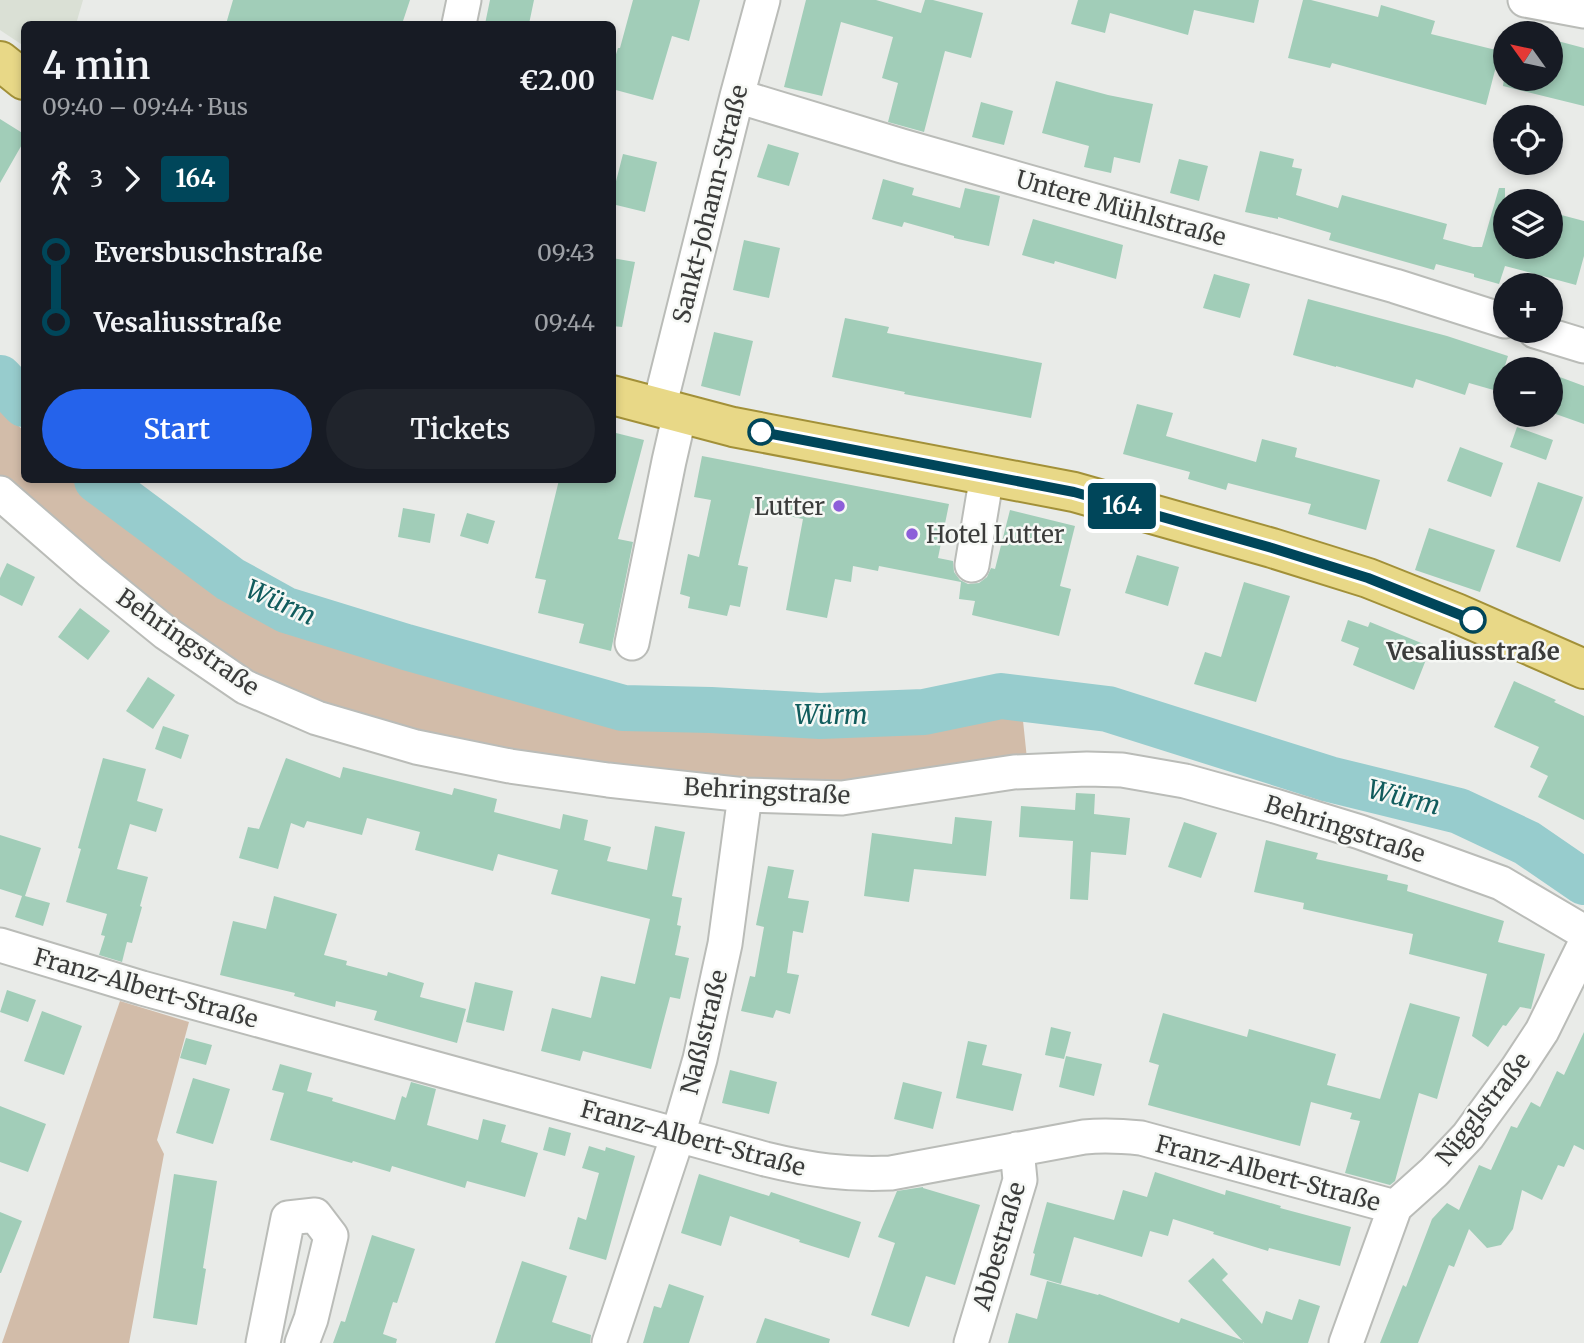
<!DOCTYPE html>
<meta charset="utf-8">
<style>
body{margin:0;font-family:Merriweather,serif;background:#20242c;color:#f1f3f6;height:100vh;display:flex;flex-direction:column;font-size:26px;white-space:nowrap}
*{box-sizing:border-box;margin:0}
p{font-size:23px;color:#9ea1a6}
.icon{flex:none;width:38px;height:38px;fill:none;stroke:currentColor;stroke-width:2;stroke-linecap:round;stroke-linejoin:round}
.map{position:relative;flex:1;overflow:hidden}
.details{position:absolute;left:21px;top:21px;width:595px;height:462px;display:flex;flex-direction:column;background:#171b24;border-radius:10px;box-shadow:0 4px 10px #0003}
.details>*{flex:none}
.badge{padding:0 14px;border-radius:5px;font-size:24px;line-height:46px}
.needle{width:46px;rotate:303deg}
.fabs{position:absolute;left:1493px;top:21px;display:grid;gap:14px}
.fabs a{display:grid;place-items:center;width:70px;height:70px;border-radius:50%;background:#171b24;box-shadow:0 4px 10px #0003;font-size:35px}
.map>.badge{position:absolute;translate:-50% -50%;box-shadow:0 0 0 4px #fff}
.legs{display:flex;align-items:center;gap:10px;height:77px;padding:0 21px;font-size:23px}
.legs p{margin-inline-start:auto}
.summary{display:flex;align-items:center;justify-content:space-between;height:119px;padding:0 21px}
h1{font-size:38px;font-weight:600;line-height:52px}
.action{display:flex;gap:14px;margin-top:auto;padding:14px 21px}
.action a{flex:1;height:80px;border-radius:42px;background:#2563eb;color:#fff;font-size:28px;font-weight:600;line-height:80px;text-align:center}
.action a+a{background:#20242c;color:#f1f3f6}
ul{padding:0 21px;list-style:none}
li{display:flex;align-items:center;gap:24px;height:70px;font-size:26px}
li i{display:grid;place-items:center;width:10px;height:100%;margin:0 9px;background:currentColor}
li i::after{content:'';width:18px;height:18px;margin:-9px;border:5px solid;border-radius:50%;background:#171b24}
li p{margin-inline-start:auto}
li:first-child i{background:linear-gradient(#0000 50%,currentColor 0)}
li:last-child i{background:linear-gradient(currentColor 50%,#0000 0)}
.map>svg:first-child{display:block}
.built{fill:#dae0d5}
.green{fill:#d2bca9}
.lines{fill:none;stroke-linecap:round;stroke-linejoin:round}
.river{stroke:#97cccd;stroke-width:46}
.building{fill:#a1cdb8}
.minor-casing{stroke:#babcb8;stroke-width:37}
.major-casing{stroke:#a29038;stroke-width:42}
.minor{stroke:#fff;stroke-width:33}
.major{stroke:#e8d887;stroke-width:38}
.line-1-casing{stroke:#fff;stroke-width:16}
.line-1{stroke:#00465a;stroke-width:10}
.stop-1-dot{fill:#fff;stroke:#00465a;stroke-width:3.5}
.poi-dot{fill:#8d5fd9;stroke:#f6f8f5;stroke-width:2.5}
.labels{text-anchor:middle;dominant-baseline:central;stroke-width:5;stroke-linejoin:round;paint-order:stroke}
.street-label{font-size:24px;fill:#3b3c3b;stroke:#f6f8f5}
.poi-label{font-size:24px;fill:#3b3c3b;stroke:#f6f8f5;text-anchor:end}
.stop-label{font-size:24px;font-weight:bold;fill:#3b3c3b;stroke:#f6f8f5}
.water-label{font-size:26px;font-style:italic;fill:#115c5d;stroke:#f6f8f5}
</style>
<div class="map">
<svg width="1584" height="1343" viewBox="0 0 1584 1343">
<rect width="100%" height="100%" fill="#e9ebe8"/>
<path class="built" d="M0,0H83L76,24H24V46L0,30Z"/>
<path class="green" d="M0,409L24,431V480H78L97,496L229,595L318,639L405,659L592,721L629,724L723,722L840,733L938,730L1022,711L1027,759L819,796L589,767L353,715L267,678L186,640L0,476Z
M120,1001L189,1022L157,1140L164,1154L129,1343H2Z"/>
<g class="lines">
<path class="river" d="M0,378L24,404
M97,480L230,579L286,610L406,647L623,708L711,710L820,716L924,712L1001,696L1108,709L1329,779L1459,811L1527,843L1584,882"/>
</g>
<path class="building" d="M233,0H410L402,24H226Z
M490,0H534L529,24H485Z
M633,0H700L689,41L672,36L653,100L612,89V67L618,48H620Z
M806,0H876L921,13L925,0H933L983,13L971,58L945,51L924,132L888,122L898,83L882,78L893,37L841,22L822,96L784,87Z
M1078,0H1259L1254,23L1194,10L1188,35L1110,13L1105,33L1071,24Z
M1303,0H1311L1378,17L1381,5L1435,21L1431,34L1500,51L1486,105L1332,63L1330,68L1288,58Z
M1550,39L1584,48V106L1503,86L1504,79H1550Z
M1056,81L1108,95L1153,104L1140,163L1114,157L1111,173L1084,167L1089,146L1042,133Z
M981,102L1013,111L1004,145L972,137Z
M0,119L24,134V141L0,183Z
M768,144L799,153L789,186L757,177Z
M1260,151L1294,159L1292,167L1302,169L1296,195L1338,208L1342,195L1447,224L1443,239L1473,247H1482L1499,188H1505V247H1550V212L1584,221V256L1576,285L1505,266L1499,284L1474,277V274L1436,264L1434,270L1329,240L1331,233L1278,217V219L1245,212Z
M623,154L657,162L645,212L612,204V197Z
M1179,159L1208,166L1199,201L1170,193Z
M883,179L914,188L912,195L960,208L965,188L1000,196L989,246L954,238V236L904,222L902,227L872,219Z
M1033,219L1123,245L1116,279L1055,261L1054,264L1022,255Z
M744,240L780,248L769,298L733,290Z
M612,258L635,262L622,327L612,326Z
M1214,274L1250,284L1240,318L1203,308Z
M1308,299L1447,336L1508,356L1497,391L1469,383L1465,395L1416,379L1413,388L1336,366V367L1293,355Z
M845,318L889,327L887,333L1042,363L1031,418L904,394L905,392L832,377Z
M714,332L753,341L740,396L701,386Z
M1557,376L1584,386V424L1550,412V394Z
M1137,404L1173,413L1166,436L1256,462L1262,439L1297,448L1295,457L1380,480L1366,530L1308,514L1311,504L1228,483L1226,490L1188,479L1190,472L1123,454Z
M1517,427L1553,440L1546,460L1510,447Z
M612,432L644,440L618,539L633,542L611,651L579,643L584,624L538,613L546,580L535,578L559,480H612Z
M1460,447L1503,463L1491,497L1447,481Z
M702,456L949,504L938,558L953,561L954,572L960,580L968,584L979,583L987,577L991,568L995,569L1010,510L1075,526L1060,586L1071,589L1059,636L972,615L975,601L959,599L961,582L879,566L878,571L853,566L851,582L835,579L827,618L786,610L803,519L751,508L738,565L748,567L740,607L730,605L727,616L688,608L690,597L680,594L688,554L699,557L711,500L694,497Z
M1538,482L1583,497L1560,562L1516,547Z
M403,508L435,514L430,543L398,537Z
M467,513L495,521L488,544L460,536Z
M1429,528L1495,550L1480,592L1415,570Z
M1137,555L1179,567L1168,606L1125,593Z
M7,563L35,577L22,606L0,595V578Z
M1244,582L1290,596L1256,702L1194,684L1205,652L1221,657Z
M80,608L110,631L88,660L58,637Z
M1348,620L1368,627L1370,622L1431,647L1414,690L1353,665L1359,648L1341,641Z
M148,677L175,695L153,729L126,711Z
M1514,681L1556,700L1554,702L1584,716V820L1538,797L1548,776L1530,767L1539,747L1494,727Z
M163,726L189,735L181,759L155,749Z
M103,758L146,769L137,801L163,809L156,832L130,824L117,869L148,877L140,906L142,907L132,943L127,942L122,962L99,955L105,936L101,935L107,914L66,902L81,849L78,848Z
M286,758L340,778L343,767L452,795L454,788L497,799L494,812L560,829L563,814L588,820L584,840L611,847L607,861L647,870L655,826L685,832L672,896L682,898L677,925L681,926L675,955L689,958L680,999L670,997L651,1069L583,1051L580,1061L541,1051L552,1008L591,1018L601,976L635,984L650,919L551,894L558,870L498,854L493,871L415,850L420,832L367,818L362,835L307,821L304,828L291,823L278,869L239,858L248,827L259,829Z
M1076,793L1095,794L1094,814L1130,818L1126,855L1091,852L1088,900L1070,899L1073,841L1019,837L1021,806L1075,810Z
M955,817L992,821L986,876L914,869L909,902L864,896L872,833L952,844Z
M1184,822L1217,833L1201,878L1168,867Z
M0,835L41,848L25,896L50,903L43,926L15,917L22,896L0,889Z
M1266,840L1318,853L1316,859L1388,875L1387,880L1408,885L1407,891L1504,921L1498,942L1545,954L1531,1009L1520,1007L1506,1026L1503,1025L1488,1047L1472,1036L1487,974L1409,954L1413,934L1303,909L1304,903L1254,892Z
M768,866L794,870L788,898L809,901L803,933L793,931L787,973L799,975L790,1014L776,1010L773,1018L741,1011L750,976L755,977L764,927L756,925Z
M274,896L337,914L324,955L347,961L346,965L387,976L388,972L424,983L420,997L466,1009L457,1043L374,1020L377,1011L336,1001L335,1007L294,996L295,993L220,975L233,921L266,929Z
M475,982L513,991L504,1031L466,1022Z
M7,990L36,1000L28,1022L0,1012Z
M1410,1003L1460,1017L1437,1099L1419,1093L1395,1181L1390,1185L1345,1173L1360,1121L1350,1119L1352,1113L1311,1102L1300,1146L1148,1105L1159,1065L1149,1062L1163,1013L1247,1037L1249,1029L1336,1054L1327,1085L1380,1099Z
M42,1011L82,1026L64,1075L24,1061Z
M1051,1027L1071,1032L1064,1059L1045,1055Z
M1584,1032V1150L1574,1145L1564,1167L1558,1165L1542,1200L1522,1190L1513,1229L1501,1245L1487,1248L1469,1229L1454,1267L1449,1265L1418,1343H1380L1403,1285L1406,1287L1432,1219L1447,1203L1459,1210L1479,1165L1491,1170L1511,1126L1517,1128L1531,1102L1540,1107L1557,1071L1564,1075Z
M186,1038L212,1045L206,1065L180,1058Z
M968,1041L987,1045L982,1065L1022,1074L1013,1111L956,1098Z
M1066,1056L1102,1064L1094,1096L1059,1087Z
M280,1064L312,1073L307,1091L333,1098L332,1101L395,1120L402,1096L406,1098L411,1082L436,1089L427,1125L478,1140L483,1119L506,1125L501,1142L538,1153L525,1197L467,1181L465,1188L392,1166L390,1172L353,1161L352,1163L270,1140L284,1093L272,1090Z
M730,1070L777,1082L769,1114L722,1103Z
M193,1078L230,1089L213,1144L176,1133Z
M903,1082L942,1092L933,1129L894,1119Z
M0,1106L46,1124L28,1172L0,1162Z
M549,1127L571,1133L565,1156L543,1150Z
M589,1146L605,1151L606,1147L635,1156L606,1260L569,1249L578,1217L586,1220L599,1173L582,1168Z
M1155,1172L1225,1195L1226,1190L1281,1206L1280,1208L1351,1227L1340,1266L1269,1248L1268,1251L1213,1234L1214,1232L1173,1219L1168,1236L1150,1231L1142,1257L1074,1237L1061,1284L1030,1275L1035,1254L1033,1253L1047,1202L1114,1220L1123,1190L1147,1197Z
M174,1174L217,1181L203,1268L206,1269L197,1325L153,1318Z
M699,1174L769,1196L771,1192L861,1222L849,1258L799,1242L800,1240L730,1216L721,1246L681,1233Z
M923,1187V1188L980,1205L955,1285L926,1276L909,1327L871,1315L895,1243L878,1237L897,1191Z
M0,1212L22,1221L1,1273H0Z
M372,1235L415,1249L397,1303L393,1302L383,1334L397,1339L396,1343H333L341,1321L345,1322Z
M1213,1258L1228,1274L1222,1280L1262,1324L1266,1311L1292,1320L1299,1299L1320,1306L1308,1343H1244L1243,1342V1343H1008L1016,1313L1037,1319L1047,1281L1098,1295L1099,1294L1179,1323L1181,1318L1242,1340L1188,1281Z
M522,1261L567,1276L552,1322L591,1335L590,1343H495Z
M669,1284L704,1296L689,1343H643L654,1306L661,1308Z
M765,1318L830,1339L829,1343H756Z"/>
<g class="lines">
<defs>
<path id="minor" d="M1525,0L1584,11
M459,24L464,0
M737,96L902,146L1395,286L1505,321
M1535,331L1584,346
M659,408L737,96L763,0
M0,493L91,572L166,633L245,687L317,718L416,747L510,766L608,780L745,795L842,798L1014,772L1087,769L1122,770L1185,781L1275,806L1360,832L1501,883L1584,932
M972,565L987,475
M632,643L669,461L680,413
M0,945L142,988L765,1159C810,1170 845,1175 891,1173L1084,1137C1103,1135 1122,1136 1141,1138L1395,1207
M263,1343L288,1218L315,1215L331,1236L311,1319L302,1343
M609,1343L678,1135L700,1059L725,944L745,795
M971,1343L1020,1180L1017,1149
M1346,1343L1395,1207L1434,1172L1468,1136L1517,1069L1542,1031L1584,946"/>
<path id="major" d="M0,61L24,80
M612,395L733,427L1074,492L1272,548L1368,578L1456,613L1584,669"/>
</defs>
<use href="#minor" class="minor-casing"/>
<use href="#major" class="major-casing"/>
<use href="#minor" class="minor"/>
<use href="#major" class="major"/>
</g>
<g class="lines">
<defs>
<path id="line-1" d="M761,432L1074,492L1272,548L1368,578L1473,620"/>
</defs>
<use href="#line-1" class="line-1-casing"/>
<use href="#line-1" class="line-1"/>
</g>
<g class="stop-1-dot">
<circle cx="761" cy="432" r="12"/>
<circle cx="1473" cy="620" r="12"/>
</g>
<g class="poi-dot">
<circle cx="839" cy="506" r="7"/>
<circle cx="912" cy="534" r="7"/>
</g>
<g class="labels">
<g class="street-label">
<text transform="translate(710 204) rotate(-76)">Sankt-Johann-Straße</text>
<text transform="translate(1121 208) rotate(16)">Untere Mühlstraße</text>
<text transform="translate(188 642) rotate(35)">Behringstraße</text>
<text transform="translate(767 791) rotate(3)">Behringstraße</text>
<text transform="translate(1345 829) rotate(18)">Behringstraße</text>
<text transform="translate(146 988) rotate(16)">Franz-Albert-Straße</text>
<text transform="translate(704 1032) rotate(-76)">Naßlstraße</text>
<text transform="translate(1483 1109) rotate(-52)">Nigglstraße</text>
<text transform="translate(693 1138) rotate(15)">Franz-Albert-Straße</text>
<text transform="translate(1268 1173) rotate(15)">Franz-Albert-Straße</text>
<text transform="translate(999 1246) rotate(-74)">Abbestraße</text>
</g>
<g class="poi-label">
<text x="825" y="506">Lutter</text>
<text x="926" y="534" text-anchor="start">Hotel Lutter</text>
</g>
<g class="stop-label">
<text x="1473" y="651">Vesaliusstraße</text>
</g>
<g class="water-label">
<text transform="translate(281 602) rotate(24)">Würm</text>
<text x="831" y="714">Würm</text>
<text transform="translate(1404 797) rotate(14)">Würm</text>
</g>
</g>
</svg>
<div class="fabs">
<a><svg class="needle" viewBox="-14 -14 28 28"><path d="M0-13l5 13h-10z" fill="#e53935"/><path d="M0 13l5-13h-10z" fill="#9ea1a6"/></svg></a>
<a><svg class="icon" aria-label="locate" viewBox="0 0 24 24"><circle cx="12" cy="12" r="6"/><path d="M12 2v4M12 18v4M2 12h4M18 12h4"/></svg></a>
<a><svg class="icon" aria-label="layers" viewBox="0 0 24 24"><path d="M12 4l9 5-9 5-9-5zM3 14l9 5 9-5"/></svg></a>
<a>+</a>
<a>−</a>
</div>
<b class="badge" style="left:1122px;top:506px;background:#00465a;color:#fff">164</b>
<section class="details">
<div class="summary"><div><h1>4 min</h1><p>09:40 – 09:44 · Bus</p></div><b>€2.00</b></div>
<div class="legs"><svg class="icon" aria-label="walk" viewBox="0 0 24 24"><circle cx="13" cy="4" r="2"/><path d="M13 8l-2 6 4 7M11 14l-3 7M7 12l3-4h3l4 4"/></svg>3<svg class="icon" aria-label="forward" viewBox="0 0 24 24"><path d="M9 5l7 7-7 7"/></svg><b class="badge" style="background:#00465a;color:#fff">164</b></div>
<ul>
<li><i style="color:#00465a"></i><b>Eversbuschstraße</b><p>09:43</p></li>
<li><i style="color:#00465a"></i><b>Vesaliusstraße</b><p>09:44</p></li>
</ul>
<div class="action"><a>Start</a><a>Tickets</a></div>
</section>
</div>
